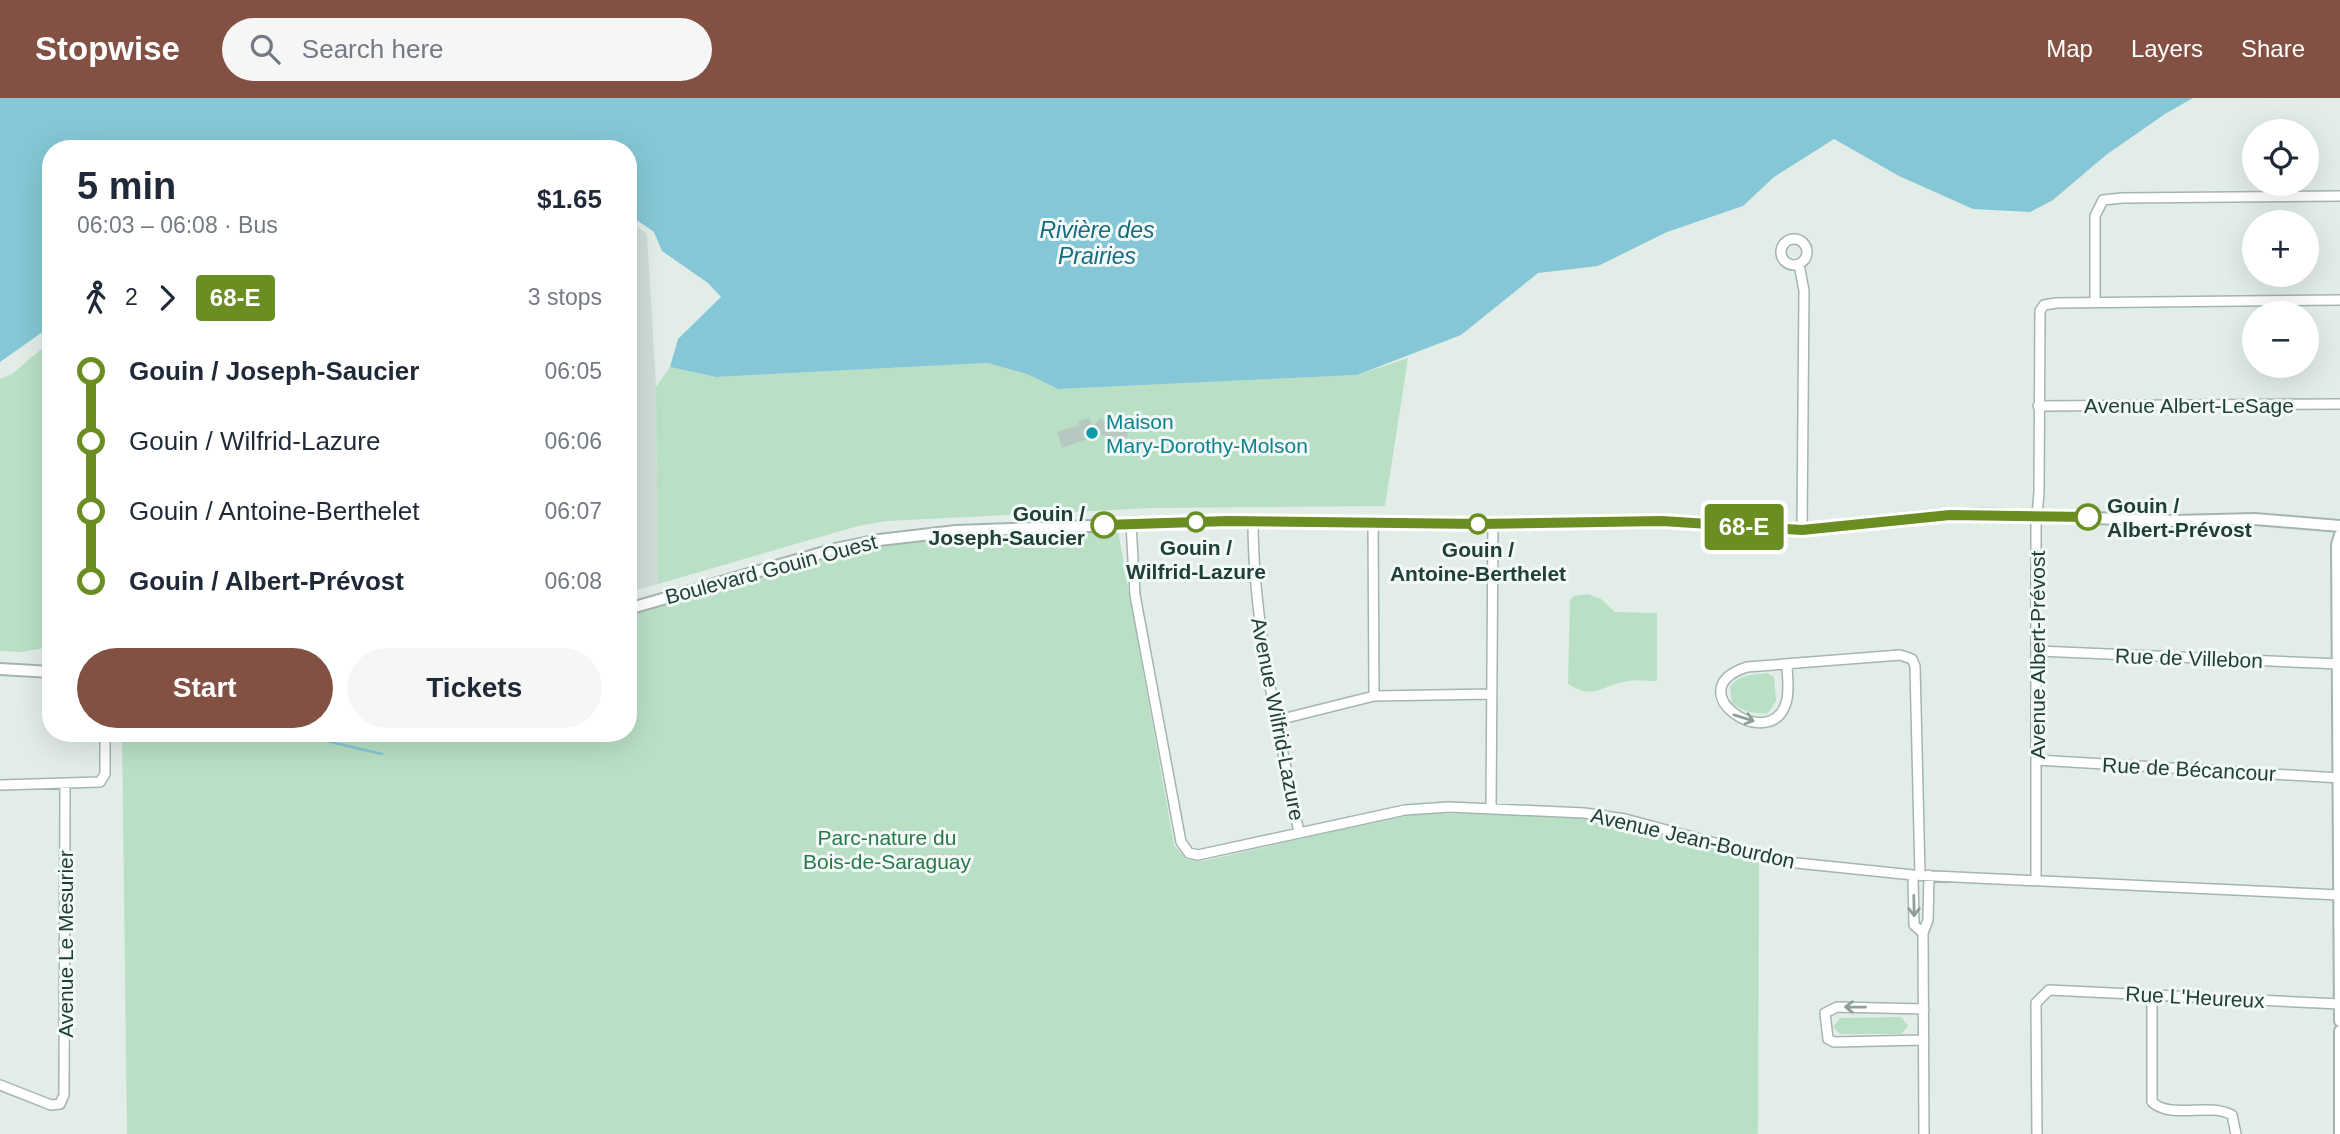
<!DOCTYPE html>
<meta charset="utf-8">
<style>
body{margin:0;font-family:Helvetica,sans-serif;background:#f6f6f7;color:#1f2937;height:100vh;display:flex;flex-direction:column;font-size:26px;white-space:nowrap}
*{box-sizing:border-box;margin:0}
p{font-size:23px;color:#747a83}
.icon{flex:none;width:38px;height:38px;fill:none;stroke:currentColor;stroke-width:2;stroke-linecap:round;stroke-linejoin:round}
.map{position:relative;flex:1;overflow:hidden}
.panel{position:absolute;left:42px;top:42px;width:595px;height:602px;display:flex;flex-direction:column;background:#fff;border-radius:28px;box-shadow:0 7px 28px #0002}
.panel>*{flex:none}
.badge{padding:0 14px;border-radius:5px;font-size:24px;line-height:46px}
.controls{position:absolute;left:2242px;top:21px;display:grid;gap:14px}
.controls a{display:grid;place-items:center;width:77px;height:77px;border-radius:50%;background:#fff;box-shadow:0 7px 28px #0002;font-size:35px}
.map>.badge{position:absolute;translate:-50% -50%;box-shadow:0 0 0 4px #fff}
.legs{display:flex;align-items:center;gap:10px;height:77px;padding:0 35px;font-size:23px}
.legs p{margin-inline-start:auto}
.overview{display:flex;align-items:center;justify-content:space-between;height:119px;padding:0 35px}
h1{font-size:38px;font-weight:700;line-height:52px}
.cta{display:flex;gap:14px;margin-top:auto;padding:14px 35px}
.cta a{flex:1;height:80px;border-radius:42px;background:#825143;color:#fff;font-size:28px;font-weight:700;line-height:80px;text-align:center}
.cta a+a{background:#f6f6f7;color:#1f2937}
ul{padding:0 35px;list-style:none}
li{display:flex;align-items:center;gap:24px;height:70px;font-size:26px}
li i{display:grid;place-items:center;width:10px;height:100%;margin:0 9px;background:currentColor}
li i::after{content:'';width:18px;height:18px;margin:-9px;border:5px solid;border-radius:50%;background:#fff}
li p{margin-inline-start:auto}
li:first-child i{background:linear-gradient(#0000 50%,currentColor 0)}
li:last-child i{background:linear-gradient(currentColor 50%,#0000 0)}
header{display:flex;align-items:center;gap:42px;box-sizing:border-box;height:98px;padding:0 35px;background:#825143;color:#fff}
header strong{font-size:33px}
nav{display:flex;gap:38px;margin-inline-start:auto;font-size:24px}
.search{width:490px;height:63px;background:#f6f6f7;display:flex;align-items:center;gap:18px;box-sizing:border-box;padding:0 24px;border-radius:38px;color:#747a83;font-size:26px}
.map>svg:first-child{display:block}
.built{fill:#d0ddd7}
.green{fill:#b9e0c5}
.water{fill:#85c7d6}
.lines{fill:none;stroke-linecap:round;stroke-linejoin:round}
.stream{stroke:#85c7d6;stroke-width:2.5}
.building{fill:#b7c8c1}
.minor-casing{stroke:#a4b5b0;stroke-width:12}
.tertiary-casing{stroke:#a4b5b0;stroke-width:14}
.minor{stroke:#fff;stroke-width:9}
.tertiary{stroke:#fff;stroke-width:10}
.oneway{stroke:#909f9c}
.line-1-casing{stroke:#fff;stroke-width:16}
.line-1{stroke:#6b8e23;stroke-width:10}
.culture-dot{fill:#0f9aa8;stroke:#f2f9f6;stroke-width:2.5}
.stop-1-dot{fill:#fff;stroke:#6b8e23;stroke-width:3.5}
.labels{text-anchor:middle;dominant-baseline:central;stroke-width:6;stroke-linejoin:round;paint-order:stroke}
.street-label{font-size:21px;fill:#203f38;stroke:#f2f9f6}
.culture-label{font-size:21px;fill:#0d838f;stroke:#f2f9f6;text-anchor:start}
.stop-label{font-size:21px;font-weight:bold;fill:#203f38;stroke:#f2f9f6}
.park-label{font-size:21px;fill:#27794a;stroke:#f2f9f6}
.water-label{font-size:23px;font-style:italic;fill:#166b80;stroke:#f2f9f6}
</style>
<header>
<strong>Stopwise</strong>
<div class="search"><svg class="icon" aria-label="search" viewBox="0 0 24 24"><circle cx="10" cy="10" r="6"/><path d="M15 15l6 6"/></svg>Search here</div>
<nav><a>Map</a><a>Layers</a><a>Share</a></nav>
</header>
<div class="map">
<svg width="2340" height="1036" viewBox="0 0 2340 1036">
<rect width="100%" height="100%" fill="#e2ede8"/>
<path class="built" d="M628,121L647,136L656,289L658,486L628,494Z"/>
<path class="green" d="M51,243V549L21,554L0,553V281L12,276Z
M1408,260L1385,408L1153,410L887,423L858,428L658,486L656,289L670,269L716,279L987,265L1027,276L1058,291L1357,277Z
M1118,433L1174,747L1186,761L1203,763L1393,720L1427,715L1552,717L1591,721L1640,728L1759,764L1758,1036H127L122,635H628V517C710,491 795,463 879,447C957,433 1040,434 1118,433Z
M1588,496L1601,501L1615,514L1657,515V583C1648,583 1637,582 1628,583C1601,587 1596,603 1568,586L1570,502L1574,498Z
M1767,575L1774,579L1776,603L1768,615C1755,617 1742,613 1732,605L1730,589C1740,576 1751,577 1767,575Z
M1901,919L1908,928L1901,936H1840L1833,929L1840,920Z"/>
<path class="water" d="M0,0H2193L2165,16L2106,57L2053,102L2030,114L1973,111L1899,78L1834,41L1774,79L1743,108L1667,134L1598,168L1538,175L1461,237L1357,277L1058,291L1027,276L987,265L716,279L670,269L678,241L721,199L708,185L662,153L654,134L628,116V51H51V228L0,264Z"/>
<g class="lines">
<path class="stream" d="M292,635L382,656"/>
</g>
<path class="building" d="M1089,320L1093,328L1101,320L1105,325L1128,330L1127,340L1098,337L1062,350L1057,334L1079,327L1078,323Z"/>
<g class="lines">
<defs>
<path id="minor" d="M1781 154a13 13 0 1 1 26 0a13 13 0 1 1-26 0Z
M1799,166L1804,193L1802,432
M2095,204V118L2103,102L2122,100L2340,98
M2038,308L2340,306
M1253,423C1253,529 1279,631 1299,735
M1373,424L1374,598
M1131,426L1135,497L1181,744L1189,755L1198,757L1405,712L1449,709L1584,715L1625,721L1787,764L1913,777L2340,797
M2038,553L2340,566
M1787,566C1787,578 1790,593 1786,605C1770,657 1676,592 1747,569L1900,557L1912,561L1915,568L1920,777
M1278,622L1374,598L1492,596
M2037,662L2340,680
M0,687L100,684L105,676V635
M1491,711L1493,425
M1913,777L1914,827L1923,835
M2036,782V429L2039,394L2040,213L2044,207L2056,205L2340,202
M2152,897V1004C2172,1022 2209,1004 2232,1017L2236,1036
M1924,911L1837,909L1825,915L1828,941L1834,944L1924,942
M0,987L51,1007L60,1006L64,997L65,688
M1924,1036L1923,835L1928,822L1929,777
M2037,1036L2036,905L2049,892L2340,906"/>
<path id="tertiary" d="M2340,437L2337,447L2340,923
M628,511L835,451L879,442L956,433L1228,423L1435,426L1662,423L1802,432L1929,418L1982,416L2175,423L2255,421L2340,428
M0,571L51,574
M2340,1036V933"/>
</defs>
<use href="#minor" class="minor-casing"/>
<use href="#tertiary" class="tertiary-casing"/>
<use href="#minor" class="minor"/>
<use href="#tertiary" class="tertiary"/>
</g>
<defs><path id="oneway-shaft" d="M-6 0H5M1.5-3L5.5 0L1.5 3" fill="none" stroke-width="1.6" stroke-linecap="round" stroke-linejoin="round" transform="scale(1.75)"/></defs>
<g class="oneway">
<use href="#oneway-shaft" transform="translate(1744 620) rotate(17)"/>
<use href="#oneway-shaft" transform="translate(1914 808) rotate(89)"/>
<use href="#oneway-shaft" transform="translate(1855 909) rotate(-179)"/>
</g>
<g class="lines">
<defs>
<path id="line-1" d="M1104,427L1228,423L1481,426L1662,423L1802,432L1950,417L2088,419"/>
</defs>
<use href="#line-1" class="line-1-casing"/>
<use href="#line-1" class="line-1"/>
</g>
<circle class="culture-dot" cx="1092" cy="335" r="7"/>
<g class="stop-1-dot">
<circle cx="2088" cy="419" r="12"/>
<circle cx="1196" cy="424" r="9"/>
<circle cx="1478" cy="426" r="9"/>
<circle cx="1104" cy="427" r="12"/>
</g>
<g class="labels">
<g class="street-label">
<text x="2189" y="307">Avenue Albert-LeSage</text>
<text transform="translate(771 471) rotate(-15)">Boulevard Gouin Ouest</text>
<text transform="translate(2037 557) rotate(-90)">Avenue Albert-Prévost</text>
<text transform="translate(2189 560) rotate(2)">Rue de Villebon</text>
<text transform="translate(1278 621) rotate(79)">Avenue Wilfrid-Lazure</text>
<text transform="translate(2189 671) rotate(3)">Rue de Bécancour</text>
<text transform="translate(1693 740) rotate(13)">Avenue Jean-Bourdon</text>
<text transform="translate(65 846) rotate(-90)">Avenue Le Mesurier</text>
<text transform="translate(2195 899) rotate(3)">Rue L'Heureux</text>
</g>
<g class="culture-label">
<text x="1106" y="323">Maison<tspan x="1106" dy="24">Mary-Dorothy-Molson</tspan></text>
</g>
<g class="stop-label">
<text x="2107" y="407" text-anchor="start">Gouin /<tspan x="2107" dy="24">Albert-Prévost</tspan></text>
<text x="1085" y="415" text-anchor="end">Gouin /<tspan x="1085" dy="24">Joseph-Saucier</tspan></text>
<text x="1196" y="449">Gouin /<tspan x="1196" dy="24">Wilfrid-Lazure</tspan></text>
<text x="1478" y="451">Gouin /<tspan x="1478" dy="24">Antoine-Berthelet</tspan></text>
</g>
<g class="park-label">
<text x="887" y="739">Parc-nature du<tspan x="887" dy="24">Bois-de-Saraguay</tspan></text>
</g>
<g class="water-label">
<text x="1097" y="132">Rivière des<tspan x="1097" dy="26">Prairies</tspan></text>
</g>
</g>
</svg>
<div class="controls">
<a><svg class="icon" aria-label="locate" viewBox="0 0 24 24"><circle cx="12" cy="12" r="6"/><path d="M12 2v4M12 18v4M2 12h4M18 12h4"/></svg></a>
<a>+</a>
<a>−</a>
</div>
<b class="badge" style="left:1744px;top:429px;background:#6b8e23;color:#fff">68-E</b>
<section class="panel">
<div class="overview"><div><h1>5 min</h1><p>06:03 – 06:08 · Bus</p></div><b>$1.65</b></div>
<div class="legs"><svg class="icon" aria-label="walk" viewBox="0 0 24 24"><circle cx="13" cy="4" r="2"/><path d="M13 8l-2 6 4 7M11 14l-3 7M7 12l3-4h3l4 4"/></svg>2<svg class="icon" aria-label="forward" viewBox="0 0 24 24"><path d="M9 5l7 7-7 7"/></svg><b class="badge" style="background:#6b8e23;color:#fff">68-E</b><p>3 stops</p></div>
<ul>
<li><i style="color:#6b8e23"></i><b>Gouin / Joseph-Saucier</b><p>06:05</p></li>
<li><i style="color:#6b8e23"></i><span>Gouin / Wilfrid-Lazure</span><p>06:06</p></li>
<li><i style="color:#6b8e23"></i><span>Gouin / Antoine-Berthelet</span><p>06:07</p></li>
<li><i style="color:#6b8e23"></i><b>Gouin / Albert-Prévost</b><p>06:08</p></li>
</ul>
<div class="cta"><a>Start</a><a>Tickets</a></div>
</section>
</div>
